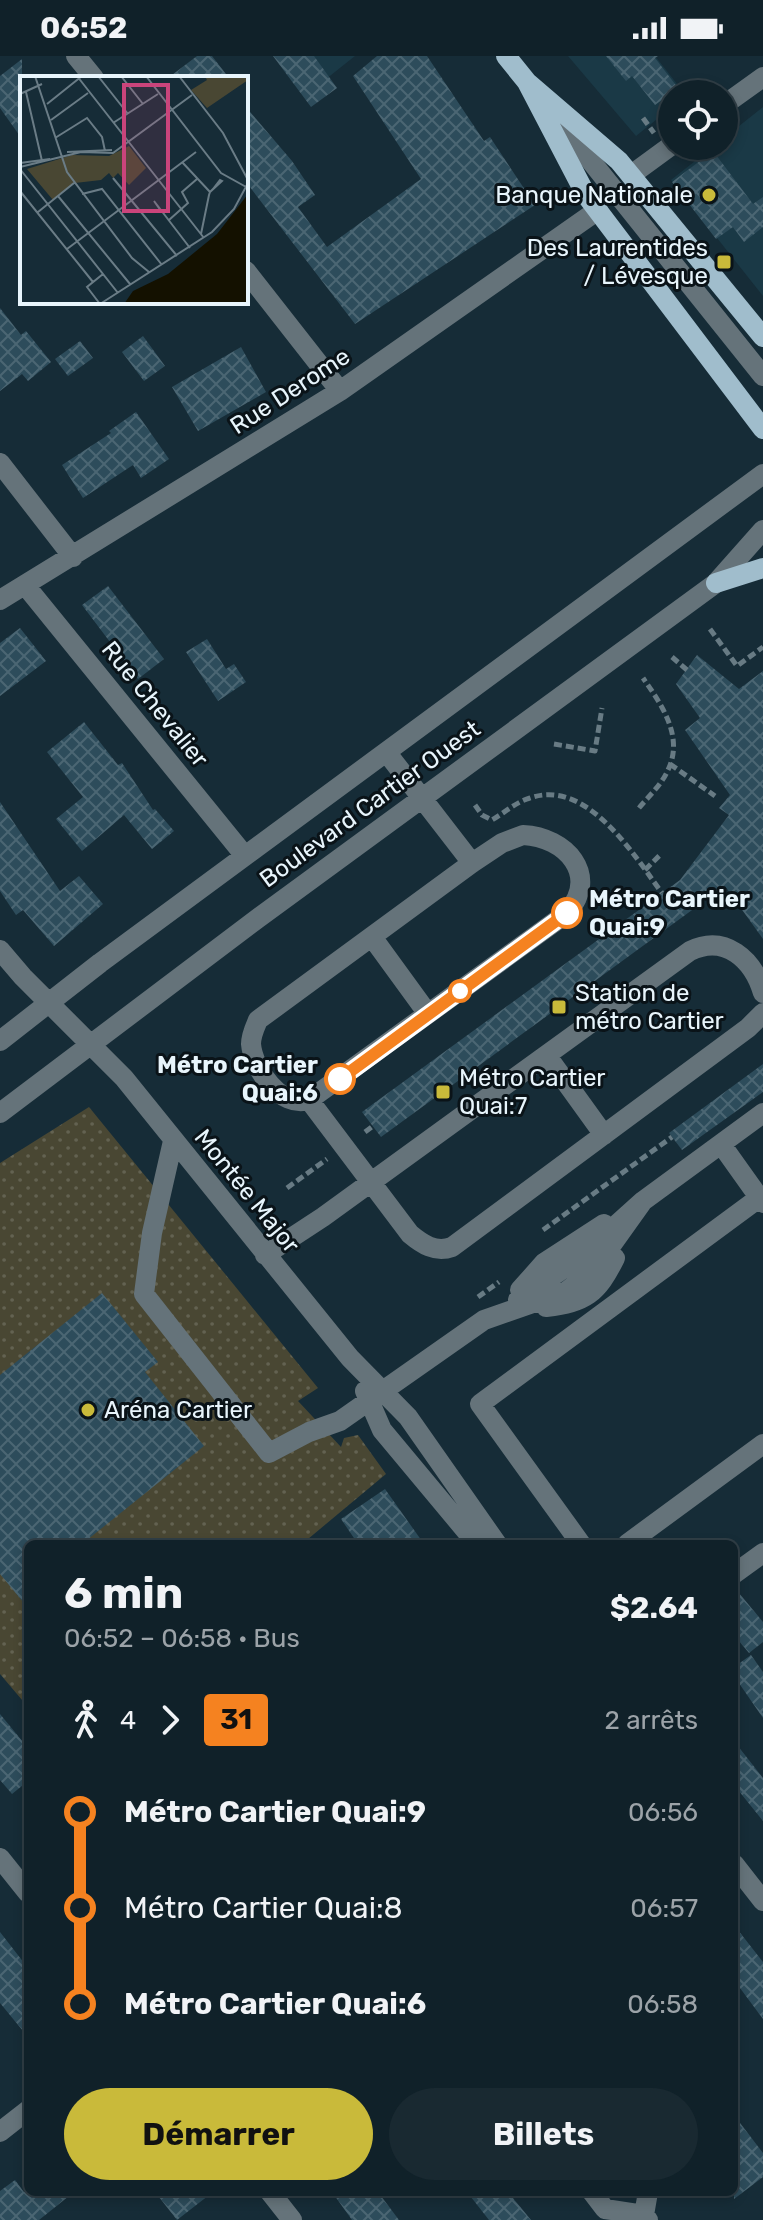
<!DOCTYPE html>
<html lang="fr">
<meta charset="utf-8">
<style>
body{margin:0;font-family:Rubik,sans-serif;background:#192931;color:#f1f3f6;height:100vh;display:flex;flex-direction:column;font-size:30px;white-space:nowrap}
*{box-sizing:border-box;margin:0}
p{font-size:26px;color:#9ca3a8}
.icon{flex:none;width:44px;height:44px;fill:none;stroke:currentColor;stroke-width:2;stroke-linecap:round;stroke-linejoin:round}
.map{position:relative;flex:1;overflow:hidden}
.side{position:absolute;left:24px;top:1484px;width:714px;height:656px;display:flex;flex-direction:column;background:#102129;border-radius:12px;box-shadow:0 4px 12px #0003,0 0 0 2px #303e46}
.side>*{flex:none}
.badge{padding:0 16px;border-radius:6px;font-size:28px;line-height:52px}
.controls{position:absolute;left:658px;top:24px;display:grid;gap:16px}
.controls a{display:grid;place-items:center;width:80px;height:80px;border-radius:50%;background:#102129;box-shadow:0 4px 12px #0003,0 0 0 2px #303e46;font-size:40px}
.map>.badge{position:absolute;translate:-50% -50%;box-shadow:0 0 0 4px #fff}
.legs{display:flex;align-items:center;gap:12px;height:88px;padding:0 40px;font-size:26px}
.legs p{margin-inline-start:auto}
.summary{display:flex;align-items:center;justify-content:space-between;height:136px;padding:0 40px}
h1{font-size:44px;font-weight:700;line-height:60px}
.button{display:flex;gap:16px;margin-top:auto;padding:16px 40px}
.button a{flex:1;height:92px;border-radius:48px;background:#c9ba3a;color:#111;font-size:32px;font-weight:700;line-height:92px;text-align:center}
.button a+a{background:#192931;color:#f1f3f6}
ul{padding:0 40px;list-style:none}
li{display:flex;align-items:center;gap:28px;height:96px;font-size:30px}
li i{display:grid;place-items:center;width:12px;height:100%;margin:0 10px;background:currentColor}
li i::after{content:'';width:20px;height:20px;margin:-10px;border:6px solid;border-radius:50%;background:#102129}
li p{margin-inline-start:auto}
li:first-child i{background:linear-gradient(#0000 50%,currentColor 0)}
li:last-child i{background:linear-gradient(currentColor 50%,#0000 0)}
.status{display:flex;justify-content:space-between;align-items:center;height:56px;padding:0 40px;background:#102129;direction:ltr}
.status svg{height:22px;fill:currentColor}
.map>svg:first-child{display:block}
.built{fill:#1a3946}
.park{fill:url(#park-dots)}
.building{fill:url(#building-cross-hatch)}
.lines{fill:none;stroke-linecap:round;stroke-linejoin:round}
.path{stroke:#687b84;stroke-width:5;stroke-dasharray:8 4;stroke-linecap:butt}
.minor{stroke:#65737a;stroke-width:20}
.major{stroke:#a0bdcc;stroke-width:20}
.line-1-casing{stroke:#fff;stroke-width:18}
.line-1{stroke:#f58220;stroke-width:12}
.poi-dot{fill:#c9ba3a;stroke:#0a1318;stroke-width:3}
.stop-1-dot{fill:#fff;stroke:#f58220;stroke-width:4}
.labels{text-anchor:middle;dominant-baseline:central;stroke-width:6;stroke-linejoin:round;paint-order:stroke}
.poi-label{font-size:24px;fill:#e8f5fc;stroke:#0a1318;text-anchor:start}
.street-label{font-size:24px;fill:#e8f5fc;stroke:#0a1318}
.stop-label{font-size:24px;font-weight:bold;fill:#e8f5fc;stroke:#0a1318;text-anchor:start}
.inset-road{fill:none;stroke:#6a7c86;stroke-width:2}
.view{fill:#ca447b;fill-opacity:0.15;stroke:#ca447b;stroke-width:4}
.inset-edge{fill:none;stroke:#e8f5fc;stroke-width:4}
</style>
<div class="status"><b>06:52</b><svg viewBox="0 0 49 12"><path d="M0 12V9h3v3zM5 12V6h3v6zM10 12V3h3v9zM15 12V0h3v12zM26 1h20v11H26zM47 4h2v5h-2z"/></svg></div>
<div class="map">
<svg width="763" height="2164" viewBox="0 0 763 2164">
<defs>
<pattern id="park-dots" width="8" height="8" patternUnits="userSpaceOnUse" patternTransform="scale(2)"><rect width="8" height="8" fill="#494733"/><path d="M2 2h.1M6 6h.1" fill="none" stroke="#636251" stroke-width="1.8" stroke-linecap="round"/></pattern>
<pattern id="building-cross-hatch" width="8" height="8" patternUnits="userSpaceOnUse" patternTransform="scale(2)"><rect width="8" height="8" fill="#2d4c5b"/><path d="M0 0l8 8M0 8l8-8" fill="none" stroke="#4b6673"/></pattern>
</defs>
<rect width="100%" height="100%" fill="#162c37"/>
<path class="built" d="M279,0H355L311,35Z
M568,0H655L685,38H672V51L636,80Z
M763,51V240L671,124L714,90H724V82Z"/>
<path class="park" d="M89,1051L318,1332L298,1345L341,1391L344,1382L358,1379L386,1418L302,1488H28V1651L0,1618V1107Z"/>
<path class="building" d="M197,0H212L229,22H168Z
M273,0H314L337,32L311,51Z
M377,0H427L484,85L490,81L535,149L355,268L246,126V51L292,105L315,139L298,151L327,191L421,123L353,20Z
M606,0H658L655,2L678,32L655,49L632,20L626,25Z
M22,3V83L0,52V20Z
M713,95L753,148L763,141V171L744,186L733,171L716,183L672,126Z
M0,252L21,279L26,275L51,306L28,325L22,318L0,335Z
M143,280L165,310L144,325L122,296Z
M80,285L93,302L68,320L55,303Z
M241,291L266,336L198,375L172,331Z
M136,356L169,403L141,422L133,409L83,442L62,409L111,377L109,375Z
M108,530L164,603L138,623L82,549Z
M20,572L46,605L0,640V587Z
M207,583L226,613L234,608L246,626L218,645L186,596Z
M697,599L739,633L763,615V883L725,830L381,1081L362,1056L680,824L729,759L719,752L730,739L685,674L700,662L676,628Z
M84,666L118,709L122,707L153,754L155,753L174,775L152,793L124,759L82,795L56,763L83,741L47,696Z
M0,746L60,835L79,820L103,848L54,890L23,854L16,859L0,835Z
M763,1008V1036L682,1094L669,1077Z
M102,1237L158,1306L145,1316L204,1390L82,1488H28V1552L0,1518V1319Z
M385,1433L424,1488H358L341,1463Z
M734,1531L763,1566V1586L749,1597L734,1579Z
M751,1599L763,1616V1662L734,1620V1611Z
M0,1658L28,1692V1725L12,1738L0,1724Z
M734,1685L763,1722V1765L734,1729Z
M734,1869L763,1906V1963L734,1924Z
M0,1876L28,1912V1981L0,1947Z
M734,2059L763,2097V2121L734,2143Z
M15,2124L24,2136H74L39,2164H0V2135Z
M155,2136H213L177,2164Z
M332,2136H378L399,2164H352Z
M467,2136H508L531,2164H489Z"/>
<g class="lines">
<path class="path" d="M643,62L654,77
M710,573L737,610L763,591
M672,601L687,614
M554,688L595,695L602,652
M670,708L715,740
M475,749L482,759L492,764C504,757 516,746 530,742C587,722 634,799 662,837
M639,752C648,741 661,729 667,716C685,682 662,649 643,622
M645,814L660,799
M365,1076L373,1070
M287,1132L327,1103
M543,1174L672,1081
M478,1241L499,1226"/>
<path class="minor" d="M76,0L94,22
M724,49L763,21
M550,54L763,320
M631,119L672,89
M246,215L340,335
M0,407L73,501
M25,529L245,800
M0,544L340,335L598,154
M387,697L472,807
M523,779C566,781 600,819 567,857L309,1044C281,1053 253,1013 251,988C251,979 255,971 258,964L472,807L502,787Z
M372,881L428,958
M0,894L23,921L124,1022L350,1302L408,1361L497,1488
M0,985L100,907L763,418
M547,1000L604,1079
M309,1044L410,1178C422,1188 435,1197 452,1191L748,972L763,957
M0,1057L257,863L716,527L763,474
M173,1085L152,1177L144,1238L269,1397L309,1376L340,1365L484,1264L567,1235L593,1215L643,1145
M721,1088L763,1147
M265,1199L323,1161L690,895C725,878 753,903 763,937
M520,1234L544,1207L604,1168
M518,1244L583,1199L643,1145L763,1057
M546,1251C586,1246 597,1238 615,1202
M365,1335L382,1374L477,1488
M581,1488L480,1348L759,1142
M627,1488L763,1388
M734,1518L763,1497
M0,1802L28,1837
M734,1808L763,1845
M0,2076L28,2054
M270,2136L292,2164
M592,2136L605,2153L644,2159L648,2164
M644,2159L648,2136"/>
<path class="major" d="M506,0L527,26L619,105L763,281
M527,26L586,139L763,373
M716,527L763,512"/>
</g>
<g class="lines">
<defs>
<path id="line-1" d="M340,1023L567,857"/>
</defs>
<use href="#line-1" class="line-1-casing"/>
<use href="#line-1" class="line-1"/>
</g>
<g class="poi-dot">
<circle cx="709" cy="139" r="8"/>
<rect x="716" y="198" width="16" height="16" rx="4"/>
<rect x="551" y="943" width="16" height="16" rx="4"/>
<rect x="435" y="1028" width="16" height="16" rx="4"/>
<circle cx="88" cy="1354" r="8"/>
</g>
<g class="stop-1-dot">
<circle cx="567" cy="857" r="14"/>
<circle cx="460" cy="935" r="10"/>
<circle cx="340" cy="1023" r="14"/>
</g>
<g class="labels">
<g class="poi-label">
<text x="693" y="139" text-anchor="end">Banque Nationale</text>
<text x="708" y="192" text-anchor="end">Des Laurentides<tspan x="708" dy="28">/ Lévesque</tspan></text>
<text x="575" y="937">Station de<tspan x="575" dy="28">métro Cartier</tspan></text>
<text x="459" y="1022">Métro Cartier<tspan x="459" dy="28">Quai:7</tspan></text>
<text x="104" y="1354">Aréna Cartier</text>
</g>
<g class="street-label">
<text transform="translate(290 335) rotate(-33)">Rue Derome</text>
<text transform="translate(155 648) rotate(51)">Rue Chevalier</text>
<text transform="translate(370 748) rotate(-36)">Boulevard Cartier Ouest</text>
<text transform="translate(247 1135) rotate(51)">Montée Major</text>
</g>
<g class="stop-label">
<text x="589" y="843">Métro Cartier<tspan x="589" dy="28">Quai:9</tspan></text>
<text x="318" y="1009" text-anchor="end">Métro Cartier<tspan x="318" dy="28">Quai:6</tspan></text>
</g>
</g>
<g transform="translate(20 20)">
<rect width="228" height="228" fill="#162c37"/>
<path d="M185,0H228V4L187,32L171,14L187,4ZM109,70L126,92L109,109L98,97L93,102L89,97L81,104L55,107L33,124L7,93L52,79L89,80Z" fill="#494733"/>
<path d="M228,118V228H104L113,215L148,198L197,158Z" fill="#141100"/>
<path class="inset-road" d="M15,0L47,96L112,182L129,196M57,0L184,162M78,0L108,38M101,0L123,28M126,0L201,97L228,112M159,0L203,57L228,104M6,16L22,85M0,18L22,8M27,28L62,0M31,44L68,17M93,47L138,18M35,62L67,42L82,61L85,75M47,76L92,74M162,86L190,116M0,87L30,83M0,91L61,76L93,77L172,19M0,93L98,217M93,102L157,180M0,115L73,206M62,118L82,113L142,189M38,120L110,208M141,135L134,125L170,172M18,136L54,107M149,144L168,127L162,116L177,103M181,158L189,119L190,116L193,113L200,104L202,105L190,116M47,173L176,76M80,228L192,156L214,133L228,107M80,228L67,211L83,198"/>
<path class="view" d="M104,9H148V135H104Z"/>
<rect width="228" height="228" class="inset-edge"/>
</g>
</svg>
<div class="controls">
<a><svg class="icon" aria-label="locate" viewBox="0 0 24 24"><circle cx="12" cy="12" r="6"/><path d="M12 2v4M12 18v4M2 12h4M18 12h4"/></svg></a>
</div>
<section class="side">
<div class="summary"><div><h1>6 min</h1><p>06:52 – 06:58 · Bus</p></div><b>$2.64</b></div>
<div class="legs"><svg class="icon" aria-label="walk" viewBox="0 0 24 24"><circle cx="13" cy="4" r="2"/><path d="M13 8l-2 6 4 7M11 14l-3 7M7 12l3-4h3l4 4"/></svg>4<svg class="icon" aria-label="forward" viewBox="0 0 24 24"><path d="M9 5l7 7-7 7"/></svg><b class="badge" style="background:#f58220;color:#111">31</b><p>2 arrêts</p></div>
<ul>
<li><i style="color:#f58220"></i><b>Métro Cartier Quai:9</b><p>06:56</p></li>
<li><i style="color:#f58220"></i><span>Métro Cartier Quai:8</span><p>06:57</p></li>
<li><i style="color:#f58220"></i><b>Métro Cartier Quai:6</b><p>06:58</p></li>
</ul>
<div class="button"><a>Démarrer</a><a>Billets</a></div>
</section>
</div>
